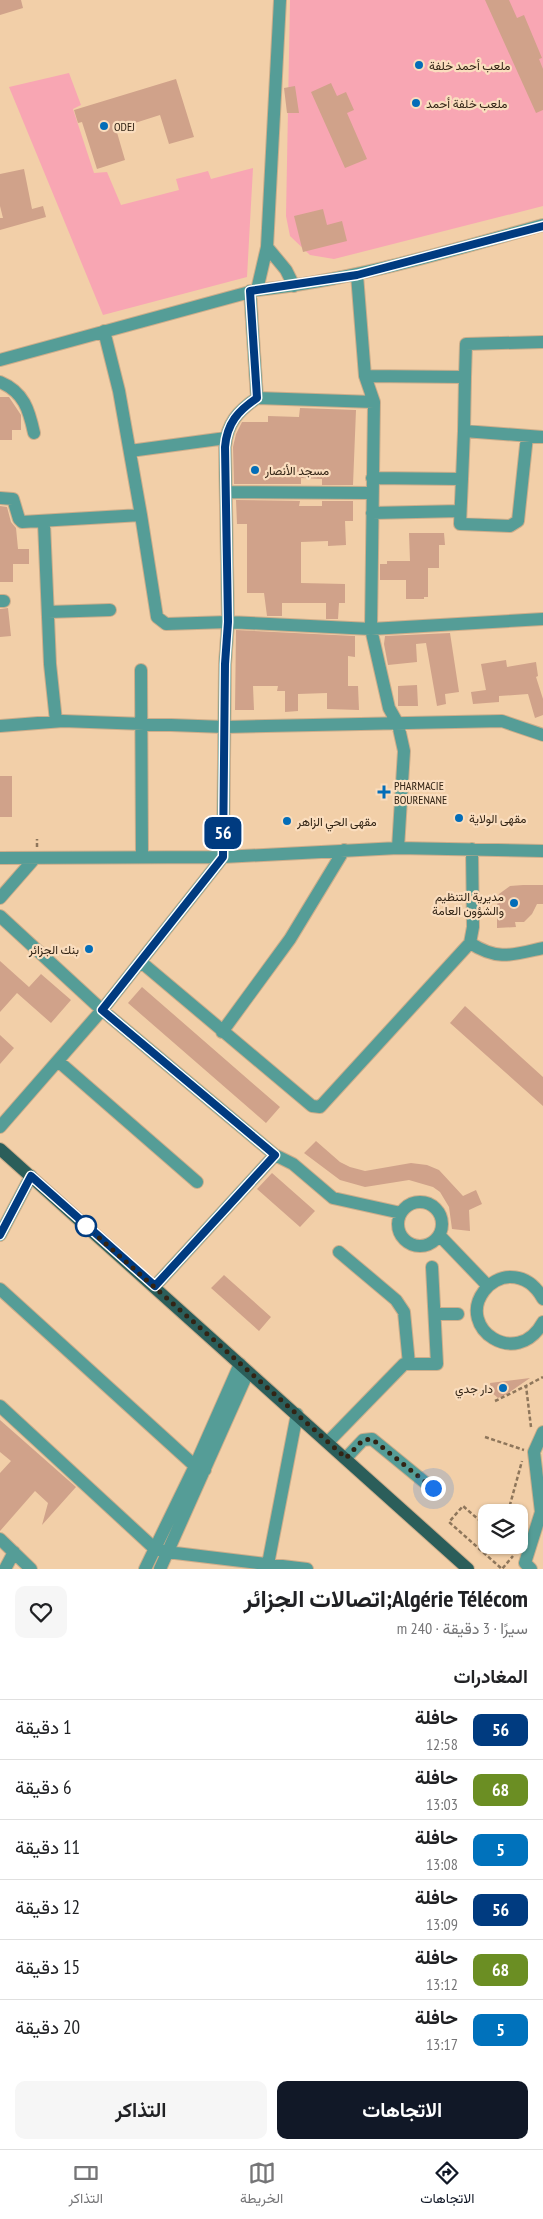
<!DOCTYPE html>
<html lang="ar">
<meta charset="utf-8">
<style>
body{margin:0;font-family:"PT Sans Narrow",Vazirmatn,sans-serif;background:#f6f6f6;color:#202124;direction:rtl;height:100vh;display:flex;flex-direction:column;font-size:19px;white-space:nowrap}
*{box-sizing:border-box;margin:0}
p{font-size:16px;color:#757577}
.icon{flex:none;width:28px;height:28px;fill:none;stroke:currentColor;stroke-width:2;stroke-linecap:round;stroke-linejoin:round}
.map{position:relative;height:1569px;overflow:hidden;direction:ltr}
.panel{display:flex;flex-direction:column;background:#fff;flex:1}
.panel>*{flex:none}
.badge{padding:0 10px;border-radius:8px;font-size:18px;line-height:32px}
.buttons{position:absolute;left:478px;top:1504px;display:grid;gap:10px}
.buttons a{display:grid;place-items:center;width:50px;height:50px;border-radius:10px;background:#fff;box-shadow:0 1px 4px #0004;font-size:25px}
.you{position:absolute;width:25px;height:25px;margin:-12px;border:4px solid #fff;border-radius:50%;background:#1a73e8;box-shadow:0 0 0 8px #1a73e833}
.map>.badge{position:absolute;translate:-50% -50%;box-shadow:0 0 0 2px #fff}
h2{padding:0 15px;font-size:19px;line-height:45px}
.round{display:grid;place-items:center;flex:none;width:52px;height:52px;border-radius:10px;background:#f6f6f6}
.headline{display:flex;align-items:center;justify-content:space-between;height:85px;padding:0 15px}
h1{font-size:24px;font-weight:700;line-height:38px}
.primary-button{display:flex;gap:10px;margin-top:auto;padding:10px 15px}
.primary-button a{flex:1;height:58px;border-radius:10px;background:#111827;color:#fff;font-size:20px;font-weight:700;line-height:58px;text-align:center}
.primary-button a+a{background:#f6f6f6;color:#202124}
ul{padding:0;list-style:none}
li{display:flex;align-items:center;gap:15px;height:60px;padding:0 15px;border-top:1px solid #e0e0e0}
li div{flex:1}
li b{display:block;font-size:19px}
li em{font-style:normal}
li .badge{min-width:55px;font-weight:700;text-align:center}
.menu{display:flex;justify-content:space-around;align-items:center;height:70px;border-top:1px solid #e0e0e0;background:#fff;font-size:14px;color:#757577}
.menu a{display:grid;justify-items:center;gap:2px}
.menu .on{color:#111827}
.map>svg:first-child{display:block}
.green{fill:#f8a6b3}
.building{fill:#d0a28a}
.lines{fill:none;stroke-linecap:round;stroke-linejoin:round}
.minor-casing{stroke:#ccad8b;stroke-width:14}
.major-casing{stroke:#ccad8b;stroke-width:14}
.path{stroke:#8e765b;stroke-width:2.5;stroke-dasharray:4 2.5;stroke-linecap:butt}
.minor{stroke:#559d97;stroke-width:12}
.major{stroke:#2b5e5a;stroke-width:12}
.line-casing{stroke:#fff;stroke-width:11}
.line{stroke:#003b80;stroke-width:8}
.walk{stroke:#322415;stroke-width:5;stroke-dasharray:0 9}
.poi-dot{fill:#036db8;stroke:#faddbe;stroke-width:2}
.stop-dot{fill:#fff;stroke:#003b80;stroke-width:2.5}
.labels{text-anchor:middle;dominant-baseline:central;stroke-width:4.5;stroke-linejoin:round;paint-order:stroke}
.poi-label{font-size:12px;fill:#322415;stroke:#faddbe;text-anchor:start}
</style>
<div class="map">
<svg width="543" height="1569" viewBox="0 0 543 1569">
<rect width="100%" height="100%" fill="#f2cfa8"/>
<path class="green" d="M290,0H543V206L334,259L310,255L290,236L286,216Z
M69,73L81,105L73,109L94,173L107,172L121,205L179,190L176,179L208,171L211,179L253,168L247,277L103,315L9,87Z"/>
<path class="building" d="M0,0H21L23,8L0,15Z
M485,0H509L517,18L524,15L542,58L539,59L543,69V110L536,113Z
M176,79L194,137L169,144L160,115L116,129L125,160L97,169L82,122L78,123L74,110Z
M331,83L337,96L346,92L354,110L347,113L367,159L345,168L311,92Z
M295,86L299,113H287L284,88Z
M24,169L32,209L43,206L46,217L0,230V218H3L0,206V174Z
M323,209L327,225L342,221L347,241L303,252L294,216Z
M0,397H9L21,415V430H12V440H0Z
M300,408L356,410L353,485H322V479L301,478V484H234L233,447L236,434L242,422H268V416L299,417Z
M236,500L300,501L299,506H322V501H353V521H345L346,545L328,546V541L301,542V583L345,584V603H339L338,619H326V603H282V616H267L264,593H247V524H237Z
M0,506L7,507L11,522L16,528L18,549H29V564H13V582H0Z
M409,533H444L445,545H439V568H428V597H424V599H406V580H380V564H387V561H410Z
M8,608L11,636L0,637V609Z
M236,630L355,636V657L348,656V686H358L359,710L327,709V693L298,694V711L285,712V691H277L278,686H253L254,710H235Z
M450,633L459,692L445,694L446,704L437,706L426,643L416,644L417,662L388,665L384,644L385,636Z
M506,660L507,667L536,662L538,676L536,677L543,699V715L535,718L528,694L499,696V702L473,704L471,692L486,690L481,664Z
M417,685L418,706H398V686Z
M0,776H12V817H0Z
M523,885H543V904H537L532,914L524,922H515L516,927L497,928V899L499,894L510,886Z
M0,961L29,987L41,974L71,1000L51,1023L17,993L0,1012Z
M142,987L280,1107L266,1123L128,1003Z
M465,1006L543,1077V1106L450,1023Z
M0,1035L14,1048L0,1064Z
M316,1141L340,1162L350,1167L365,1171L411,1163L427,1165L439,1170L463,1196L476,1190L482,1204L469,1210L470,1231L452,1229L449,1207L440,1192L433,1187L409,1180L365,1187L340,1180L304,1153Z
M272,1173L315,1211L300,1227L257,1189Z
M224,1275L271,1317L259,1331L211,1288Z
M530,1378L507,1394L498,1398L491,1392L490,1383Z
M0,1420L76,1487L42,1525L48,1503L35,1491L0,1531V1473L11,1461L0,1452Z"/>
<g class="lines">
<defs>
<path id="minor" d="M267,247L286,270L294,286
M357,275L365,376L374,402L371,629L389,708L398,724L404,751L398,848
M257,290L267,247L280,0
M0,360L257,290C355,280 449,251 543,225
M365,376L465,377L464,431L543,437
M465,377L466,344L543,342
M0,382C24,392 29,410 34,433
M257,398L374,402
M130,451L226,438
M372,478L462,479L464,431
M462,479L460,524L510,526L518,521L527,436
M226,492L372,493
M0,498L13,499L19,519L22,522L141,515L119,391L104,331
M372,513L460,511
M141,515L157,617L166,624L228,622L371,629L543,619
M44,523L50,664L56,721
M0,601H4
M48,612L110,610
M141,670L142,857
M0,726L63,721L225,727L502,721L543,735
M0,858L223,857L398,848L543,851
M0,898L35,858
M0,916L102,1010L275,1155L293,1164L333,1198L401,1213
M470,943C498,961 512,955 543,948
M141,962L312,1106L320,1107L470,943L473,927L472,849
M222,1032L290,939L344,850
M58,1061L197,1182
M0,1127L102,1010L223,857L225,664L228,622L225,447C227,423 238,411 257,398L250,291
M398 1224a22 22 0 1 1 44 0a22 22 0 1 1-44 0Z
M0,1235L31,1176
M440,1236L488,1286
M339,1252L396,1300L404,1312L409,1364
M155,1286L275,1155
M0,1289L195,1466L205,1470
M543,1299C536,1286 526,1277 510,1277C500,1277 490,1283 484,1291C456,1328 517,1370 543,1322
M435,1314H458
M0,1406L154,1548L167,1552L307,1569
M328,1442L404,1364H437L432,1267
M346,1458L363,1440L372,1439L433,1489
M541,1512L534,1452L543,1432
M0,1539L31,1569
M268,1564L297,1414
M5,1569L14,1552
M145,1569L195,1466L240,1364
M160,1569L248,1372
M531,1569L525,1563L541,1512L543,1513"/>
<path id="major" d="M0,1149L468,1569"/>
</defs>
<use href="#minor" class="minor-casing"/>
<use href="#major" class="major-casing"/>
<path class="path" d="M37,847V839
M495,1401L526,1386
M531,1427L526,1386L543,1377
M485,1437L524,1450
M508,1512L522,1461
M486,1526L463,1506L449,1522L502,1569L513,1556
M507,1545L516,1552
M485,1554L493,1545"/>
<use href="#minor" class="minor"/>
<use href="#major" class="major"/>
</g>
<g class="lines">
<defs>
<path id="line" d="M0,1235L31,1176L155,1286L275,1155L102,1010L223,857L225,664L228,622L225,447C227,423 238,411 257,398L250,291L357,275L543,226"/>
</defs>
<use href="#line" class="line-casing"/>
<use href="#line" class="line"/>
<path class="walk" d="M86,1226L346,1458L363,1440L372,1439L433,1488"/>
</g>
<g class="poi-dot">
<circle cx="419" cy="65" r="5"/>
<circle cx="416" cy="103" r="5"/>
<circle cx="104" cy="126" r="5"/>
<circle cx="255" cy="470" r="5"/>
<path d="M381.5 784.5h5v5h5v5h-5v5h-5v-5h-5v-5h5z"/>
<circle cx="459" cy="818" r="5"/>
<circle cx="287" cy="821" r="5"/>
<circle cx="514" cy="903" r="5"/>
<circle cx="89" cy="949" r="5"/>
<circle cx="503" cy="1388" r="5"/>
</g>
<circle class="stop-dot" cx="86" cy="1226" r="10"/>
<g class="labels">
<g class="poi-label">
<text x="429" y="65">ملعب أحمد خلفة</text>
<text x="426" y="103">ملعب خلفة أحمد</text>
<text x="114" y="126">ODEJ</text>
<text x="265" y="470">مسجد الأنصار</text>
<text x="394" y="785">PHARMACIE<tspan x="394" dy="14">BOURENANE</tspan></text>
<text x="469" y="818">مقهى الولاية</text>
<text x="297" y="821">مقهى الحي الزاهر</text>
<text x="504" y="896" text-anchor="end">مديرية التنظيم<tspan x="504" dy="14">والشؤون العامة</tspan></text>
<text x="79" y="949" text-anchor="end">بنك الجزائر</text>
<text x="493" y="1388" text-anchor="end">دار جدي</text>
</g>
</g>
</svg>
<div class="buttons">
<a><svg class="icon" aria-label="layers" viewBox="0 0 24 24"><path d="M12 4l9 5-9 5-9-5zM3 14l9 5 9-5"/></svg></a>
</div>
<div class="you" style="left:433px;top:1488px"></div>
<b class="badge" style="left:223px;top:833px;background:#003b80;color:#fff">56</b>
</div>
<section class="panel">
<div class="headline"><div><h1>Algérie Télécom;اتصالات الجزائر</h1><p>سيرًا · 3 دقيقة · 240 m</p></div><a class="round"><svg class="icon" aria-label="heart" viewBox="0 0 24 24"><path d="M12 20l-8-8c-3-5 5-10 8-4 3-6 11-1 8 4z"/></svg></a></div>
<h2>المغادرات</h2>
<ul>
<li><span class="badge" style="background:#003b80;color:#fff">56</span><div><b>حافلة</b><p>12:58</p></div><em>1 دقيقة</em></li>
<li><span class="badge" style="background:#6b8e23;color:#fff">68</span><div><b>حافلة</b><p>13:03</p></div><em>6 دقيقة</em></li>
<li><span class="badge" style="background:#0072bc;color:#fff">5</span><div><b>حافلة</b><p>13:08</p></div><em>11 دقيقة</em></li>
<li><span class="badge" style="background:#003b80;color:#fff">56</span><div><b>حافلة</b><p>13:09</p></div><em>12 دقيقة</em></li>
<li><span class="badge" style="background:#6b8e23;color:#fff">68</span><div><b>حافلة</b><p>13:12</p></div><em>15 دقيقة</em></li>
<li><span class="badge" style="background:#0072bc;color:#fff">5</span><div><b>حافلة</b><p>13:17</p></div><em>20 دقيقة</em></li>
</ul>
<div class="primary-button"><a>الاتجاهات</a><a>التذاكر</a></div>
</section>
<nav class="menu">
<a class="on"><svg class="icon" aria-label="directions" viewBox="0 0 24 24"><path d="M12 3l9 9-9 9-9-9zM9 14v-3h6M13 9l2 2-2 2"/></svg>الاتجاهات</a>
<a><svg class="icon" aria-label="map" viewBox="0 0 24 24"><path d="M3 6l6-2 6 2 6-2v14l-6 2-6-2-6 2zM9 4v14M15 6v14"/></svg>الخريطة</a>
<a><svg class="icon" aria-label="tickets" viewBox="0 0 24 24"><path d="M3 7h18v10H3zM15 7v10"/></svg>التذاكر</a>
</nav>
